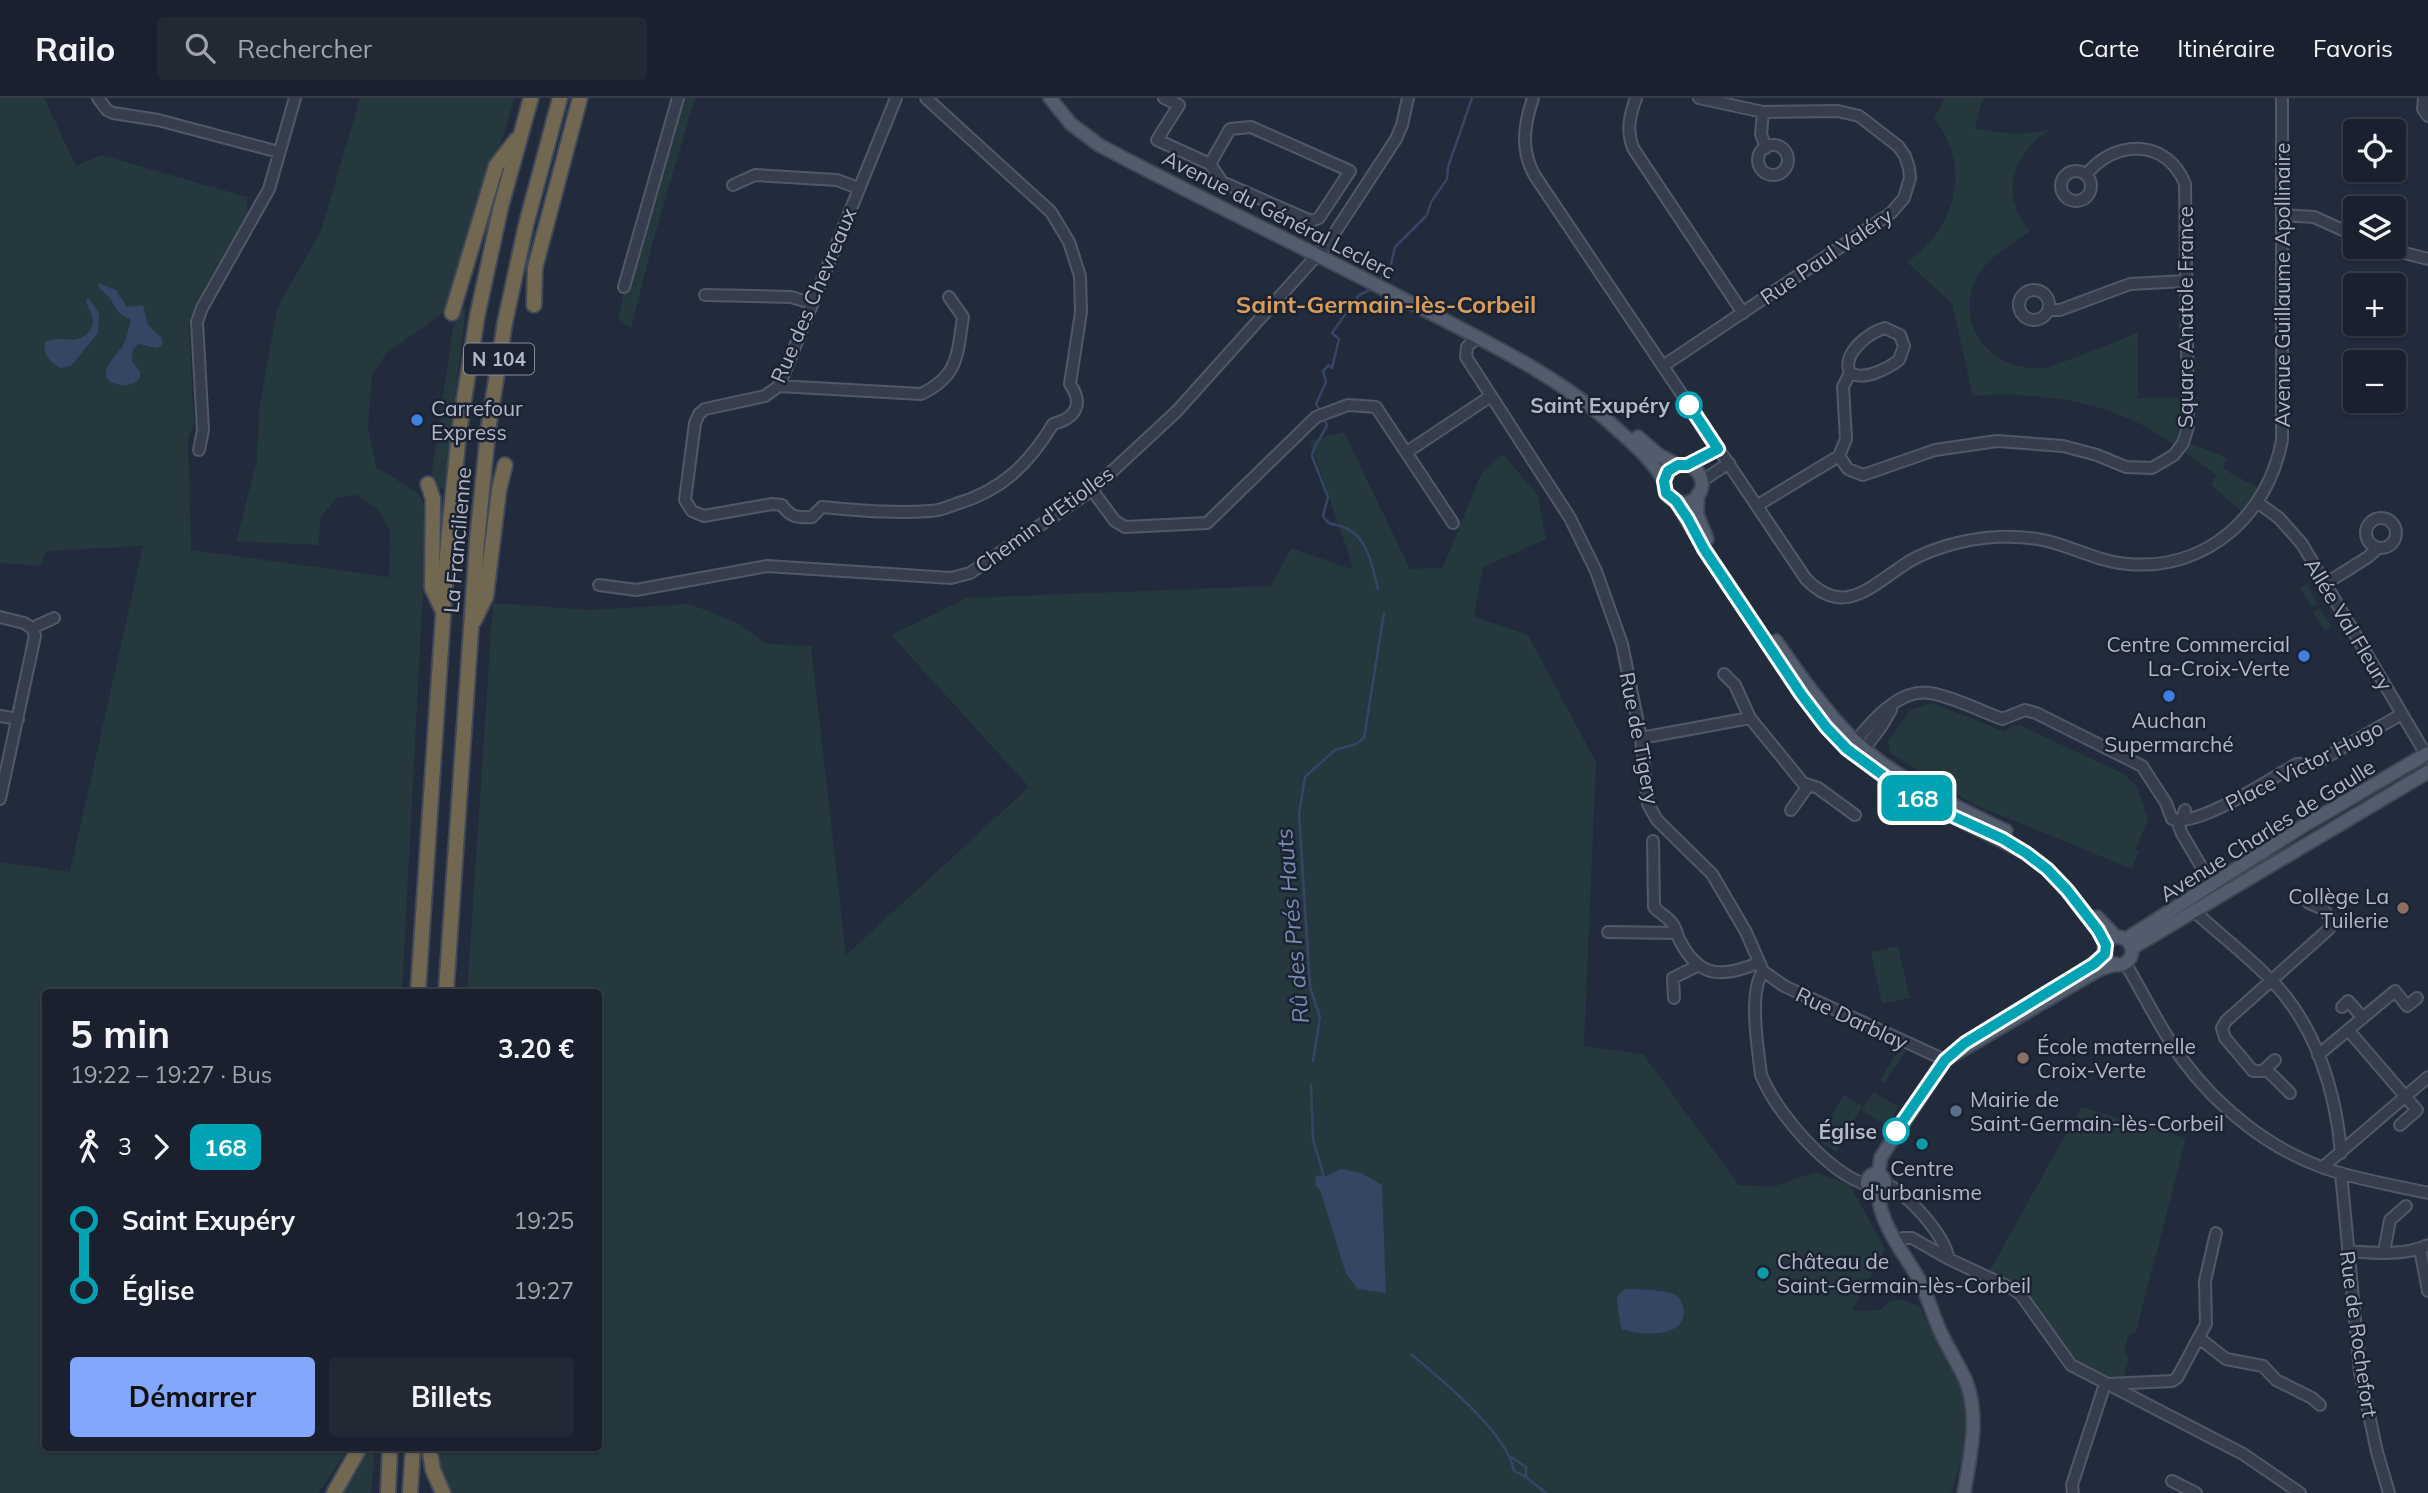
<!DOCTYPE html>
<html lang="fr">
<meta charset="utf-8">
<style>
body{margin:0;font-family:Mulish,sans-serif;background:#232835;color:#f1f3f6;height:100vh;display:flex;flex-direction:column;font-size:26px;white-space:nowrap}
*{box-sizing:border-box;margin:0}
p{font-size:23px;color:#9fa3aa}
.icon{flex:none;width:38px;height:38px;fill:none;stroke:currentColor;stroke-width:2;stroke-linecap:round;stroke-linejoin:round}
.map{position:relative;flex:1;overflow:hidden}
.sheet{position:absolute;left:42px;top:891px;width:560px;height:462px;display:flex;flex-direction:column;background:#1a202d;border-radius:7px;box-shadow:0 2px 5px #0004,0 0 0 2px #383e49}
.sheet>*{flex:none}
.badge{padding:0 14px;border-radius:10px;font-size:24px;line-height:46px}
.controls{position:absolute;left:2343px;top:21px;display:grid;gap:14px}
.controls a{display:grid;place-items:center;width:63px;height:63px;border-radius:7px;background:#1a202d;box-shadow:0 2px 5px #0004,0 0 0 2px #383e49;font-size:35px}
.map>.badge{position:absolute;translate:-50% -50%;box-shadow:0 0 0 4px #fff}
.legs{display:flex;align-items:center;gap:10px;height:77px;padding:0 28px;font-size:23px}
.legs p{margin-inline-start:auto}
.summary{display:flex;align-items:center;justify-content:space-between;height:119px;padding:0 28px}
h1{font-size:38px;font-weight:700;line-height:52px}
.primary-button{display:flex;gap:14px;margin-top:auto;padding:14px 28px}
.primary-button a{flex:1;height:80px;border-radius:7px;background:#82a7fb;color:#111;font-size:28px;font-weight:700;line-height:80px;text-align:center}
.primary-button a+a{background:#232835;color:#f1f3f6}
ul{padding:0 28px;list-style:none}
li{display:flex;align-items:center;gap:24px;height:70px;font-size:26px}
li i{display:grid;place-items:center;width:10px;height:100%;margin:0 9px;background:currentColor}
li i::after{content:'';width:18px;height:18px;margin:-9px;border:5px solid;border-radius:50%;background:#1a202d}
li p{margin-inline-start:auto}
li:first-child i{background:linear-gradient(#0000 50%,currentColor 0)}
li:last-child i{background:linear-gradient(currentColor 50%,#0000 0)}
header{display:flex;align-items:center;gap:42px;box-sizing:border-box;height:98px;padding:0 35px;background:#1a202d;border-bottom:2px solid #383e49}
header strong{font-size:33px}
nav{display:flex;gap:38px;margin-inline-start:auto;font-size:24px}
.search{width:490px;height:63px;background:#232835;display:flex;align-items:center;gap:18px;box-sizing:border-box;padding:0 24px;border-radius:7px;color:#9fa3aa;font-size:26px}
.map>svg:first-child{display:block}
.green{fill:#24383d}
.water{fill:#354564}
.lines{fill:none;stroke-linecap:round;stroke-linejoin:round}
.stream{stroke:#354564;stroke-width:2.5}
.minor-casing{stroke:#515867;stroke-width:14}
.major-casing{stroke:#3f4655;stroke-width:16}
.highway-casing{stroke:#414857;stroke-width:18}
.minor{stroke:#363d4c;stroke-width:10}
.major{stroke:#535c6c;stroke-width:12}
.highway{stroke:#726852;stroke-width:14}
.line-1-casing{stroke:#fff;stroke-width:16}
.line-1{stroke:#00a3b4;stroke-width:10}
.stop-1-dot{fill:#fff;stroke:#00a3b4;stroke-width:3.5}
.shop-dot{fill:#3f7fe0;stroke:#1b2231;stroke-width:2.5}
.education-dot{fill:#8d6e63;stroke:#1b2231;stroke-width:2.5}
.service-dot{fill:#5c6f8a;stroke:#1b2231;stroke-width:2.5}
.culture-dot{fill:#0f9aa8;stroke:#1b2231;stroke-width:2.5}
.labels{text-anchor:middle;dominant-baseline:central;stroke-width:5;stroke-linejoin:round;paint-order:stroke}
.shield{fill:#1b2231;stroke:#848b9b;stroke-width:2}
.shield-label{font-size:19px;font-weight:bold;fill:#b1b8c8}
.street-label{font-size:21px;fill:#b1b8c8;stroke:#1b2231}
.stop-label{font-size:21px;font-weight:bold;fill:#b1b8c8;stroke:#1b2231;text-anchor:end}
.poi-label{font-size:21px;fill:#b1b8c8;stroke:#1b2231;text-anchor:start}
.water-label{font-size:23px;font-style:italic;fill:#778cb1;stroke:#1b2231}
.quarter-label{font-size:24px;font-weight:bold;fill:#d89c5c;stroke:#1b2231}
</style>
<header>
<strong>Railo</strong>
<div class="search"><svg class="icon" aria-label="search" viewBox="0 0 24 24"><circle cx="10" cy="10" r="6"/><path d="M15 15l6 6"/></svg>Rechercher</div>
<nav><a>Carte</a><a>Itinéraire</a><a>Favoris</a></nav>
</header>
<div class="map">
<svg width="2428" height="1395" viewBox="0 0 2428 1395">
<rect width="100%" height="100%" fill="#222b3c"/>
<path class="green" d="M0,0H44L76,68L101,57L247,99V116L197,204L189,228L194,325L188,342L191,452L389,479L390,432L378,412L356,397L336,400L321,419L318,447L236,443L257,362L259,312L277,210L321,133L360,0H515L448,211L386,256L372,277L368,329L376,369L419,396L427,415L402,894H46V1349H349L318,1395H0V764L70,774L143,448L46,453L41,468L0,465Z
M680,0H695L655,136L631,231L618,220L651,83Z
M1945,0H1983L1975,31L2016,36L2050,32C2013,54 1998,98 2030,133C2012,146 1988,159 1977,179C1950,231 1998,278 2050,269L2138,235V300H2180V327L2177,340L2227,360L2223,371L2259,390L2242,414L2211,387L2217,377C2191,360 2165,338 2136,324C2087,300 2027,294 1973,298L1952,206L1907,164C1956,129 1973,70 1934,20Z
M466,209L444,389L435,395L432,373L453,230L460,212Z
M1344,334L1410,471L1443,469L1482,374L1503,356L1538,397L1546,441L1483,469L1474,519L1528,537L1596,664L1584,948L1643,956L1739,1087L1772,1089L1815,1074L1850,1087L1885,1151L1852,1213L1881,1212C1893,1195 1904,1203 1920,1209C1942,1255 1974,1292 1965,1347C1962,1363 1956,1379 1951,1395H436L440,1349H598V894H467L493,505L590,512L690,506L740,526L766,546L811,548L846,857L1029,689L891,537L967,500L1271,488L1291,450L1354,472L1310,343Z
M2307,486L2318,505L2311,509L2300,490Z
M2320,510L2332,529L2325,533L2313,514Z
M1933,605L2005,634L2009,629L2019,627L2124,676L2137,688L2148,721L2136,751L2139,754L2132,771L1975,707L1890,655L1888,644L1910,612Z
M1898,848L1910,900L1882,906L1871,854Z
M1900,950L1906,953L1884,985L1880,982Z
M1874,994L1898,1009L1888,1029L1862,1012Z
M1844,997L1862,1008L1836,1054L1817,1042Z
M2081,1009L2186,1040L2136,1234L2128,1238L2124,1254L2129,1261L2123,1283L2108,1278H2103L2073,1262L2028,1198L2013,1186L1989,1174Z
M364,1349H375L371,1395H343Z"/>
<path class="water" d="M99,185L116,192L127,209L143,207L148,227L161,239L163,245C156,255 148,246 138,246L132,254V263L140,274V280C135,286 128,288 120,287C91,282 114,259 122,249C127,242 128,230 131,222L119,215L109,199L98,189Z
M88,200L99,215L98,235L71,268L61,270C50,264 42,257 45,244C60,236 74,248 88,235C98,224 90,215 86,203Z
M1341,1071L1361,1075L1382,1087L1386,1195L1358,1191L1346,1176L1320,1092L1315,1087L1316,1077L1324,1079Z
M1629,1191C1640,1191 1664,1192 1674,1196C1679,1199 1682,1203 1683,1209C1690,1241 1640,1238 1622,1231C1620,1226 1617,1205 1617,1199L1623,1192Z"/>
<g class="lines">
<path class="stream" d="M1379,183L1391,166L1395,149L1427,117L1431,104L1447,81L1448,69L1472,0
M1320,313L1316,306L1326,284L1323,273L1329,267L1332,270L1339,241L1332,235L1359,197L1372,191
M1323,319L1327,327C1323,338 1313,346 1312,358L1328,399L1323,418C1329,429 1335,425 1346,430C1369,441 1372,469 1378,491
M1313,963L1320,919L1310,889L1299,716L1305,679L1335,652L1356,646L1364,640L1384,515
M1311,987L1313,1041L1324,1079
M1411,1256C1441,1281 1507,1335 1514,1373L1526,1379L1546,1395
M1511,1359L1526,1369V1379"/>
<defs>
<path id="minor" d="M98,0L107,12L113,15L158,22L279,54
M896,0L779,288L765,298L705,311L699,316L695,325L685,402L692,413L704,418L772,406L782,407C790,419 798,420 812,419L822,409C858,412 894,416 930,413C939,413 948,409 956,406C1001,393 1029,366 1053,326C1076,320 1084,306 1070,286L1081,214L1080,178L1069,144L1051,114L926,0
M1164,0L1179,7L1157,42L1210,66L1222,84L1311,123L1319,120L1350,73L1251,29L1230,31L1210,66
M1533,0C1524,27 1520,52 1535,78L1806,481C1841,517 1866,493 1898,471C1912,460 1929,453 1946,448C1979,438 2018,435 2051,444C2077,451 2101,464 2128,466C2207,473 2268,417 2282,342V0
M1636,0C1630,17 1626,32 1633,50L1743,215
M2424,0L2423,11L2428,18
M1763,14L1761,36L1766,50
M1758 62a15 15 0 1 1 30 0a15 15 0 1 1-30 0Z
M2061 88a15 15 0 1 1 30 0a15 15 0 1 1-30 0Z
M733,87L755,77L837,82L858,90
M2282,117L2314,119L2356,138
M2381,149L2428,161
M624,189L678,0
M2019 207a15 15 0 1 1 30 0a15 15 0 1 1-30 0Z
M705,197L791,199L811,205
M2048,212H2060L2130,186L2186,183
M1477,239L1467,249L1466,259L1570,420L1596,473L1622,546L1641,640L1648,706L1657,722L1712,776L1746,834L1763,873L1784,888L1945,962
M1663,268L1891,115L1904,100L1910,80L1909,70L1905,58L1898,48L1859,18L1838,13L1763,14L1699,0
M779,288L921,296C959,278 957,257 963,219L949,199
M199,352L203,332L197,224L202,210L269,91L295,0
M1407,354L1491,298
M1839,358L1846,341L1843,289L1850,275C1864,283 1887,271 1899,262L1904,248L1900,237L1885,230C1869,234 1841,256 1850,275
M1687,367L1719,351
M1702,383L1729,365
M1092,392L1115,423L1125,429L1207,425L1316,319L1348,307L1376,309L1453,425
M2257,404L2279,420L2302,446L2428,660
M1758,407L1839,358L1848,371L1863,377L1935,352L1997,343L2063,348L2097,357L2126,369L2152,370L2174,357L2183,345L2188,329L2185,86C2167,40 2114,41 2086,77
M2366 435a15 15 0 1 1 30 0a15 15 0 1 1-30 0Z
M2325,486L2368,459L2377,451
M599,487L636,492L767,468L951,480L970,475L1092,392L1177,313L1328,145L1396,41L1402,27L1408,0
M0,519L24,525L32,530
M32,530L54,520
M1724,576L1735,587L1750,620
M0,618L18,621
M1641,640L1750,620L1803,685L1818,690L1855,717
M1856,643C1872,622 1901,590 1930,595C1951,598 1981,613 2002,621L2025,612L2036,615L2142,668L2166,705L2172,721C2198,730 2271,680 2297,666H2313L2323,661L2402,616
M1865,650L1881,629L1891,612
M0,701L35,538L32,530
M1791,712L1808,688
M2185,712L2179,728L2182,736L2204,773L2215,778L2227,773
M1653,743L1654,809C1660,816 1670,820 1674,828C1677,833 1677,838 1680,843C1699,880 1722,880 1758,865
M2194,813C2219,836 2247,857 2271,882C2315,926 2336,993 2341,1055
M1608,834L1677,835
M2125,865C2144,896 2160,931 2182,961C2217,1009 2268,1050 2324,1070C2358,1082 2394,1087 2428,1095
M1763,873C1748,896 1758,950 1761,977C1777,1015 1827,1074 1867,1087
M1674,900L1673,880L1697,868
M2342,909L2348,903L2363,920
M2349,933L2417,1012L2400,1027
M2318,957L2395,893L2407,908L2417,900
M2275,962L2263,973H2253L2225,940L2222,930L2226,923L2329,831L2331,821L2323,811L2309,805
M2266,971L2290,995
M2323,1069L2428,979
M2341,1075L2360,1274L2377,1354L2389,1395
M1885,1085C1909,1097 1943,1135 1949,1161
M1896,1144L1903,1140H1912L1949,1161L2013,1191L2021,1197L2071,1267L2243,1356L2300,1395
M2420,1151L2428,1193
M2348,1153C2373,1155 2405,1158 2428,1147
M2384,1154L2390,1122L2406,1108
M2199,1240L2226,1261L2263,1268L2276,1282L2312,1300L2320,1307
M2108,1286L2172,1283L2177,1280L2206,1226L2205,1183L2216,1135
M2172,1383L2196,1395
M2073,1395L2072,1387L2105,1286"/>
<path id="major" d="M1050,0L1071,26L1099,47C1202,102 1308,151 1411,205C1483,242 1558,277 1618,332C1636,348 1652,362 1664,383
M1638,339L1659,357L1678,367
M1664 386a19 19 0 1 1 38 0a19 19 0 1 1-38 0Z
M1698,396L1697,416L1707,441
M1676,403L1704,451L1801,596L1826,629L1847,651L1877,674L1920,702L2026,755L2047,771L2067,792L2098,833L2106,847
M1776,543C1799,576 1824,612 1853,641C1896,682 1953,707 2006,733
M2097,819L2116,839
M2104 853a14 14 0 1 1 28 0a14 14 0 1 1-28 0Z
M2126,841L2305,727L2428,655
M2132,850L2428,674
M2083,873L2105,856
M1867 1085a9 9 0 1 1 18 0a9 9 0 1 1-18 0Z
M1878,1077L1881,1059L1945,962L2098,872L2116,866
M1878,1094C1879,1123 1901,1152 1916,1176C1927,1194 1932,1216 1941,1235C1949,1252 1959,1267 1966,1283C1980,1320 1970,1357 1964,1395"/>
<path id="highway" d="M534,207L535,170L580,0
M452,215L496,68L516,42
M428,386L433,401L432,490L443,513
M474,523L486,498L499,392L505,367
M418,894L448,444L459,334L477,219L501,108L531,0
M446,894L477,444L488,333L505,224L526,127L560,0
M429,1349L433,1372L443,1395
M334,1395L360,1349
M388,1395L390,1349
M410,1395L413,1349"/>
</defs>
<use href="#minor" class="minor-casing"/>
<use href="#major" class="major-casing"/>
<use href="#highway" class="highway-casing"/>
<use href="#minor" class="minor"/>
<use href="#major" class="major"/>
<use href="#highway" class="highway"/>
</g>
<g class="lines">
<defs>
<path id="line-1" d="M1689,307L1718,351L1687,367H1678L1668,373L1664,383L1666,395L1676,403L1688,421L1704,451L1801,596L1826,629L1847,651L1899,689L1944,714L2003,741L2026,755L2047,771L2067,792L2098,832L2106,847L2105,856L2094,866L1965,945L1945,962L1896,1033"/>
</defs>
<use href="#line-1" class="line-1-casing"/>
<use href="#line-1" class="line-1"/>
</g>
<g class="stop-1-dot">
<circle cx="1689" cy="307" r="12"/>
<circle cx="1896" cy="1033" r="12"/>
</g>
<g class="shop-dot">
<circle cx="417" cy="322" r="7"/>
<circle cx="2304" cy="558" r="7"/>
<circle cx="2169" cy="598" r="7"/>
</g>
<g class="education-dot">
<circle cx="2403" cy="810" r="7"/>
<circle cx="2023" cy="960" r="7"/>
</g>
<circle class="service-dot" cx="1956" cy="1013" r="7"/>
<g class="culture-dot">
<circle cx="1922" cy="1046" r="7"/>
<circle cx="1763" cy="1175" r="7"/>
</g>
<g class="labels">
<rect class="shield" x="464" y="245.5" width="70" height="31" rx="5"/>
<g class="shield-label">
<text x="499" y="261">N 104</text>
</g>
<g class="street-label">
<text transform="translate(1279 116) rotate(27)">Avenue du Général Leclerc</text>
<text transform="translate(1826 158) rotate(-34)">Rue Paul Valéry</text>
<text transform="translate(2282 187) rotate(-90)">Avenue Guillaume Apollinaire</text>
<text transform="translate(813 197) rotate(-67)">Rue des Chevreaux</text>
<text transform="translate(2185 219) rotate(-90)">Square Anatole France</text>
<text transform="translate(1044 421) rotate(-36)">Chemin d'Etiolles</text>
<text transform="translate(457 442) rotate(-85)">La Francilienne</text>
<text transform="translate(2349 526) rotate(59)">Allée Val Fleury</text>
<text transform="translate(1640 640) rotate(79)">Rue de Tigery</text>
<text transform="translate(2304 667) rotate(-27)">Place Victor Hugo</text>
<text transform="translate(2267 732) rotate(-32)">Avenue Charles de Gaulle</text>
<text transform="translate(1852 920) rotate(25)">Rue Darblay</text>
<text transform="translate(2359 1236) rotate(82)">Rue de Rochefort</text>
</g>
<g class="stop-label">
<text x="1670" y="307">Saint Exupéry</text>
<text x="1877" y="1033">Église</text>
</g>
<g class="poi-label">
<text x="431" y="310">Carrefour<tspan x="431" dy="24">Express</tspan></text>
<text x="2290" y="546" text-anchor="end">Centre Commercial<tspan x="2290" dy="24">La-Croix-Verte</tspan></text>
<text x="2169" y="622" text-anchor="middle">Auchan<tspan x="2169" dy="24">Supermarché</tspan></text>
<text x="2389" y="798" text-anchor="end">Collège La<tspan x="2389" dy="24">Tuilerie</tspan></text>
<text x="2037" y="948">École maternelle<tspan x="2037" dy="24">Croix-Verte</tspan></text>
<text x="1970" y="1001">Mairie de<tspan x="1970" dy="24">Saint-Germain-lès-Corbeil</tspan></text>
<text x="1922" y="1070" text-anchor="middle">Centre<tspan x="1922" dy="24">d'urbanisme</tspan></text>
<text x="1777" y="1163">Château de<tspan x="1777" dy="24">Saint-Germain-lès-Corbeil</tspan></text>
</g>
<g class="water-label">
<text transform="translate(1292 828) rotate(-95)">Rû des Prés Hauts</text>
</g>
<g class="quarter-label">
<text x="1386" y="206">Saint-Germain-lès-Corbeil</text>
</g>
</g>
</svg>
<div class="controls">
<a><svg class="icon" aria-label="locate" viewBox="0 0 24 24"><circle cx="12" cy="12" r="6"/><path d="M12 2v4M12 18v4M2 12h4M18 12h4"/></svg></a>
<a><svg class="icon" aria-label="layers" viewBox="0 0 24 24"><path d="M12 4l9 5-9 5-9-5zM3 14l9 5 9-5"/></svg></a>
<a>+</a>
<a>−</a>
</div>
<b class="badge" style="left:1917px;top:700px;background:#00a3b4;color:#fff">168</b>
<section class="sheet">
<div class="summary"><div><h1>5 min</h1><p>19:22 – 19:27 · Bus</p></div><b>3.20 €</b></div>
<div class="legs"><svg class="icon" aria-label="walk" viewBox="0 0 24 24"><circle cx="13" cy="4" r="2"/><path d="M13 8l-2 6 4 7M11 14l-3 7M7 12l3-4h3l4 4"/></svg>3<svg class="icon" aria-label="forward" viewBox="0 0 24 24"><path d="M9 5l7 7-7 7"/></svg><b class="badge" style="background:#00a3b4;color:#fff">168</b></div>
<ul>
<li><i style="color:#00a3b4"></i><b>Saint Exupéry</b><p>19:25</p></li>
<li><i style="color:#00a3b4"></i><b>Église</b><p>19:27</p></li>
</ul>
<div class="primary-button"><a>Démarrer</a><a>Billets</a></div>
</section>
</div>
